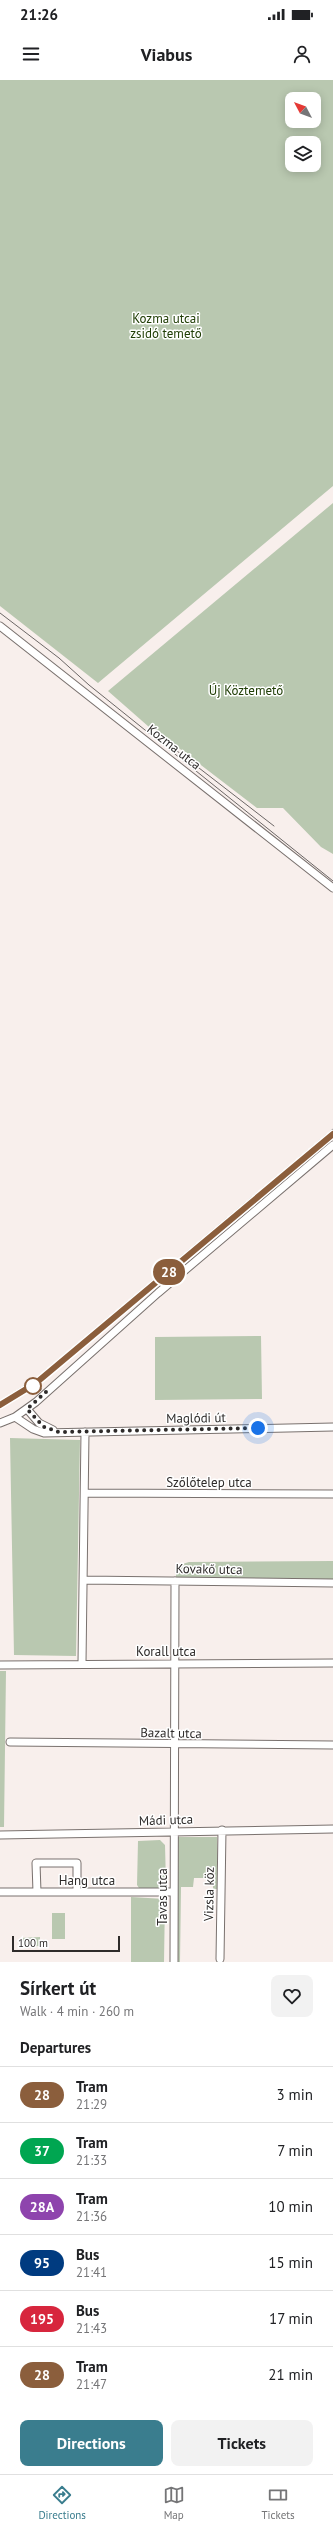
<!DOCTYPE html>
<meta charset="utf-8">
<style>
body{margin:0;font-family:"PT Sans",sans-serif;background:#f2f2f2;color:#202124;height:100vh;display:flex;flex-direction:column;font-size:15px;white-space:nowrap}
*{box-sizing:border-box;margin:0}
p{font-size:13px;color:#757577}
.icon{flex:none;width:22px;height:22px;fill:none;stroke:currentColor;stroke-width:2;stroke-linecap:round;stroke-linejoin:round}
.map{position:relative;height:1882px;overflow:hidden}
.drawer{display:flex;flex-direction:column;background:#fff;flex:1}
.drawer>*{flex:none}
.badge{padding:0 8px;border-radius:13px;font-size:14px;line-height:26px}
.needle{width:26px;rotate:311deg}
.controls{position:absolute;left:285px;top:12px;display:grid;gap:8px}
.controls a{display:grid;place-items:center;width:36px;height:36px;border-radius:8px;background:#fff;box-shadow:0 2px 10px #0003;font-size:20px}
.scale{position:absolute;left:12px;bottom:10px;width:108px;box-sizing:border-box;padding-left:4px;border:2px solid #2e2b2a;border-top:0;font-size:11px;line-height:14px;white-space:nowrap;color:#2e2b2a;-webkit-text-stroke:3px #fff;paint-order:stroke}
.you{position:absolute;width:20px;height:20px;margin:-10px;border:3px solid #fff;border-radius:50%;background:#1a73e8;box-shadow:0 0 0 6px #1a73e833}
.map>.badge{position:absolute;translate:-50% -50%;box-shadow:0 0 0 2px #fff}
h2{padding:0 20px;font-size:15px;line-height:36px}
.round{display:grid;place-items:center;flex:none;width:42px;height:42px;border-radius:8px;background:#f2f2f2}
.overview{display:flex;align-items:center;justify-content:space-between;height:68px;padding:0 20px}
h1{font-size:19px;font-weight:600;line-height:30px}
.button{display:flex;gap:8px;margin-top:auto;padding:8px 20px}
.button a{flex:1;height:46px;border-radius:8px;background:#3a7d8e;color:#fff;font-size:16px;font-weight:600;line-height:46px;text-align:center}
.button a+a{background:#f2f2f2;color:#202124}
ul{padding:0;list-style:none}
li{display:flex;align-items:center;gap:12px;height:56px;padding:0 20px;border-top:1px solid #e0e0e0}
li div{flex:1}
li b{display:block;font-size:15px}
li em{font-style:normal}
li .badge{min-width:44px;font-weight:700;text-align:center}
.status{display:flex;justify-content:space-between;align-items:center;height:28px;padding:0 20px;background:#fff;direction:ltr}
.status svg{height:11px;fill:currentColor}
header{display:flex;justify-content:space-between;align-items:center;height:52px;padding:0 20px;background:#fff;font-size:18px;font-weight:600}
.menu{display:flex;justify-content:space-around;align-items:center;height:56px;border-top:1px solid #e0e0e0;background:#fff;font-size:11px;color:#757577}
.menu a{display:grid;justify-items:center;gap:2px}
.menu .selected{color:#3a7d8e}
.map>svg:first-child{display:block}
.green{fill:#b9c8b0;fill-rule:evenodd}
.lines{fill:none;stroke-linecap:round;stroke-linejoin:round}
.minor-casing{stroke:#79716e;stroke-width:9}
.minor{stroke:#fff;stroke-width:7}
.tram{stroke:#6c6766;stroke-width:1}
.line-casing{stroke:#fff;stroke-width:9}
.line{stroke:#8b5e3c;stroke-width:6}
.walk{stroke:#2e2b2a;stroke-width:4;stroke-dasharray:0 7.2}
.stop-dot{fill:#fff;stroke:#8b5e3c;stroke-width:2}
.labels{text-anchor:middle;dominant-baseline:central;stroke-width:3;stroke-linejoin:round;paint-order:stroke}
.park-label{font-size:13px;fill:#203e06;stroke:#fff}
.street-label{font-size:13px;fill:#2e2b2a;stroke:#fff}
</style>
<div class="status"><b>21:26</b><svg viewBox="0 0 49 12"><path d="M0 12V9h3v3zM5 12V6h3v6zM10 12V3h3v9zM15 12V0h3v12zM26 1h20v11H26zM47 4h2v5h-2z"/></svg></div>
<header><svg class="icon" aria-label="menu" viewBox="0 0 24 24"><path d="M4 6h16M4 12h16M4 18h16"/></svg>Viabus<svg class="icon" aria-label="person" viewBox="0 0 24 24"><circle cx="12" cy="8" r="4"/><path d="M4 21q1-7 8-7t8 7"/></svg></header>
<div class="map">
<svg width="333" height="1882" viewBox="0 0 333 1882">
<rect width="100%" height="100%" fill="#f8efec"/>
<path class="green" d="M0,0H333V406L98,603L0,526ZM292,19H314V41H292ZM292,63H314V85H292Z
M333,423V774L321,767L283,728H257L150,646L149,647L108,611Z
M261,1256L262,1319L155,1320V1257Z
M10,1358L80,1360L76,1576L14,1575Z
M333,1481V1499L192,1498L176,1497V1486L189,1482Z
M0,1591H6L4,1747H0Z
M176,1757H217L218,1809H213V1798H194L193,1807H181L180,1882H176Z
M160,1760L165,1765L166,1803L161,1808H139L137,1805L138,1761Z
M131,1817L165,1819L164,1882H131Z
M52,1833H65V1859H52Z
M40,1857V1866L21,1867L20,1858Z"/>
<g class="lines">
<defs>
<path id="minor" d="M0,546L333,808
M27,1329L39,1343L53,1350
M15,1337L33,1349L44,1353L333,1347
M0,1343L15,1337L36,1322L158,1213L333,1065
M86,1413L333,1414
M84,1500L333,1503
M82,1583L85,1352
M0,1585L333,1583
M10,1662L333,1665
M0,1755L333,1749
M0,1812H174
M37,1812L36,1783H77V1812
M220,1879L222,1750
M174,1882L175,1501"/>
</defs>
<use href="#minor" class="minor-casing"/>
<use href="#minor" class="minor"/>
<path class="tram" d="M0,533L59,578L89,605L333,801
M168,664L274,746
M0,1321L35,1299L333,1049"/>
</g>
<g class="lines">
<defs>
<path id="line" d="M0,1325L36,1303L333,1054"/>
</defs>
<use href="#line" class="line-casing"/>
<use href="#line" class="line"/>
<path class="walk" d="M33,1306L46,1312L27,1329L44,1347L59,1352L258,1348"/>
</g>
<circle class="stop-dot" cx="33" cy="1306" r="8"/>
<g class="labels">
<g class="park-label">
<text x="166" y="238">Kozma utcai<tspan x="166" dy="15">zsidó temető</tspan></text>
<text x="246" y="610">Új Köztemető</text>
</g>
<g class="street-label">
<text transform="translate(174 667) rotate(38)">Kozma utca</text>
<text transform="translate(196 1338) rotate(-1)">Maglódi út</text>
<text x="209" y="1402">Szőlőtelep utca</text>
<text transform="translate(209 1489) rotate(1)">Kovakő utca</text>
<text x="166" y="1571">Korall utca</text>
<text transform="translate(171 1653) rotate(1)">Bazalt utca</text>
<text transform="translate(166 1740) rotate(-2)">Mádi utca</text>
<text x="87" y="1800">Hang utca</text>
<text transform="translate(209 1814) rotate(-89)">Vizsla köz</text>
<text transform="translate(162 1817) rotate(-90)">Tavas utca</text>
</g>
</g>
</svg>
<div class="controls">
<a><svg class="needle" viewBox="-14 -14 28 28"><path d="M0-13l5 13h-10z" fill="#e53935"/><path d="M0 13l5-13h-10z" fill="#757577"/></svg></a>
<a><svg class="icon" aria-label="layers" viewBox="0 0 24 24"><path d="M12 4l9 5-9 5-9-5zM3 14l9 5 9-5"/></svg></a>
</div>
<div class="scale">100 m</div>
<div class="you" style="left:258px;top:1348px"></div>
<b class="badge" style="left:169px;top:1192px;background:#8b5e3c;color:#fff">28</b>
</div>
<section class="drawer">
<div class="overview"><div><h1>Sírkert út</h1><p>Walk · 4 min · 260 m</p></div><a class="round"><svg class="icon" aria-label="heart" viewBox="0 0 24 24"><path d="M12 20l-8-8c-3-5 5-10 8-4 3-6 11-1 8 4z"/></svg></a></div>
<h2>Departures</h2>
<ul>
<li><span class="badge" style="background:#8b5e3c;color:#fff">28</span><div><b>Tram</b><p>21:29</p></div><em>3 min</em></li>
<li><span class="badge" style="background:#00a651;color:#fff">37</span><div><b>Tram</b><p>21:33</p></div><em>7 min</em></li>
<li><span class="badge" style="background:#8e44ad;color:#fff">28A</span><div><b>Tram</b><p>21:36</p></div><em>10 min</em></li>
<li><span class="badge" style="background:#003b80;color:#fff">95</span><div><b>Bus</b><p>21:41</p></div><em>15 min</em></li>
<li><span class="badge" style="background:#d7263d;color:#fff">195</span><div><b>Bus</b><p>21:43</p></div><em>17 min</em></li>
<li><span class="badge" style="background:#8b5e3c;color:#fff">28</span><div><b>Tram</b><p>21:47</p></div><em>21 min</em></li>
</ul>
<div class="button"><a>Directions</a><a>Tickets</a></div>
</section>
<nav class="menu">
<a class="selected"><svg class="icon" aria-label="directions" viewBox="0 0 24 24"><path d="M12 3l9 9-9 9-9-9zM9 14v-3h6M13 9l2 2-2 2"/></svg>Directions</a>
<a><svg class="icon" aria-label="map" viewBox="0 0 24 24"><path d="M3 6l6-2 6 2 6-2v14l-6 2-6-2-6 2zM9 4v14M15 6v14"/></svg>Map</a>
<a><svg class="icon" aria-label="tickets" viewBox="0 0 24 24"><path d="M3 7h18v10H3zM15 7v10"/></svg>Tickets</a>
</nav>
